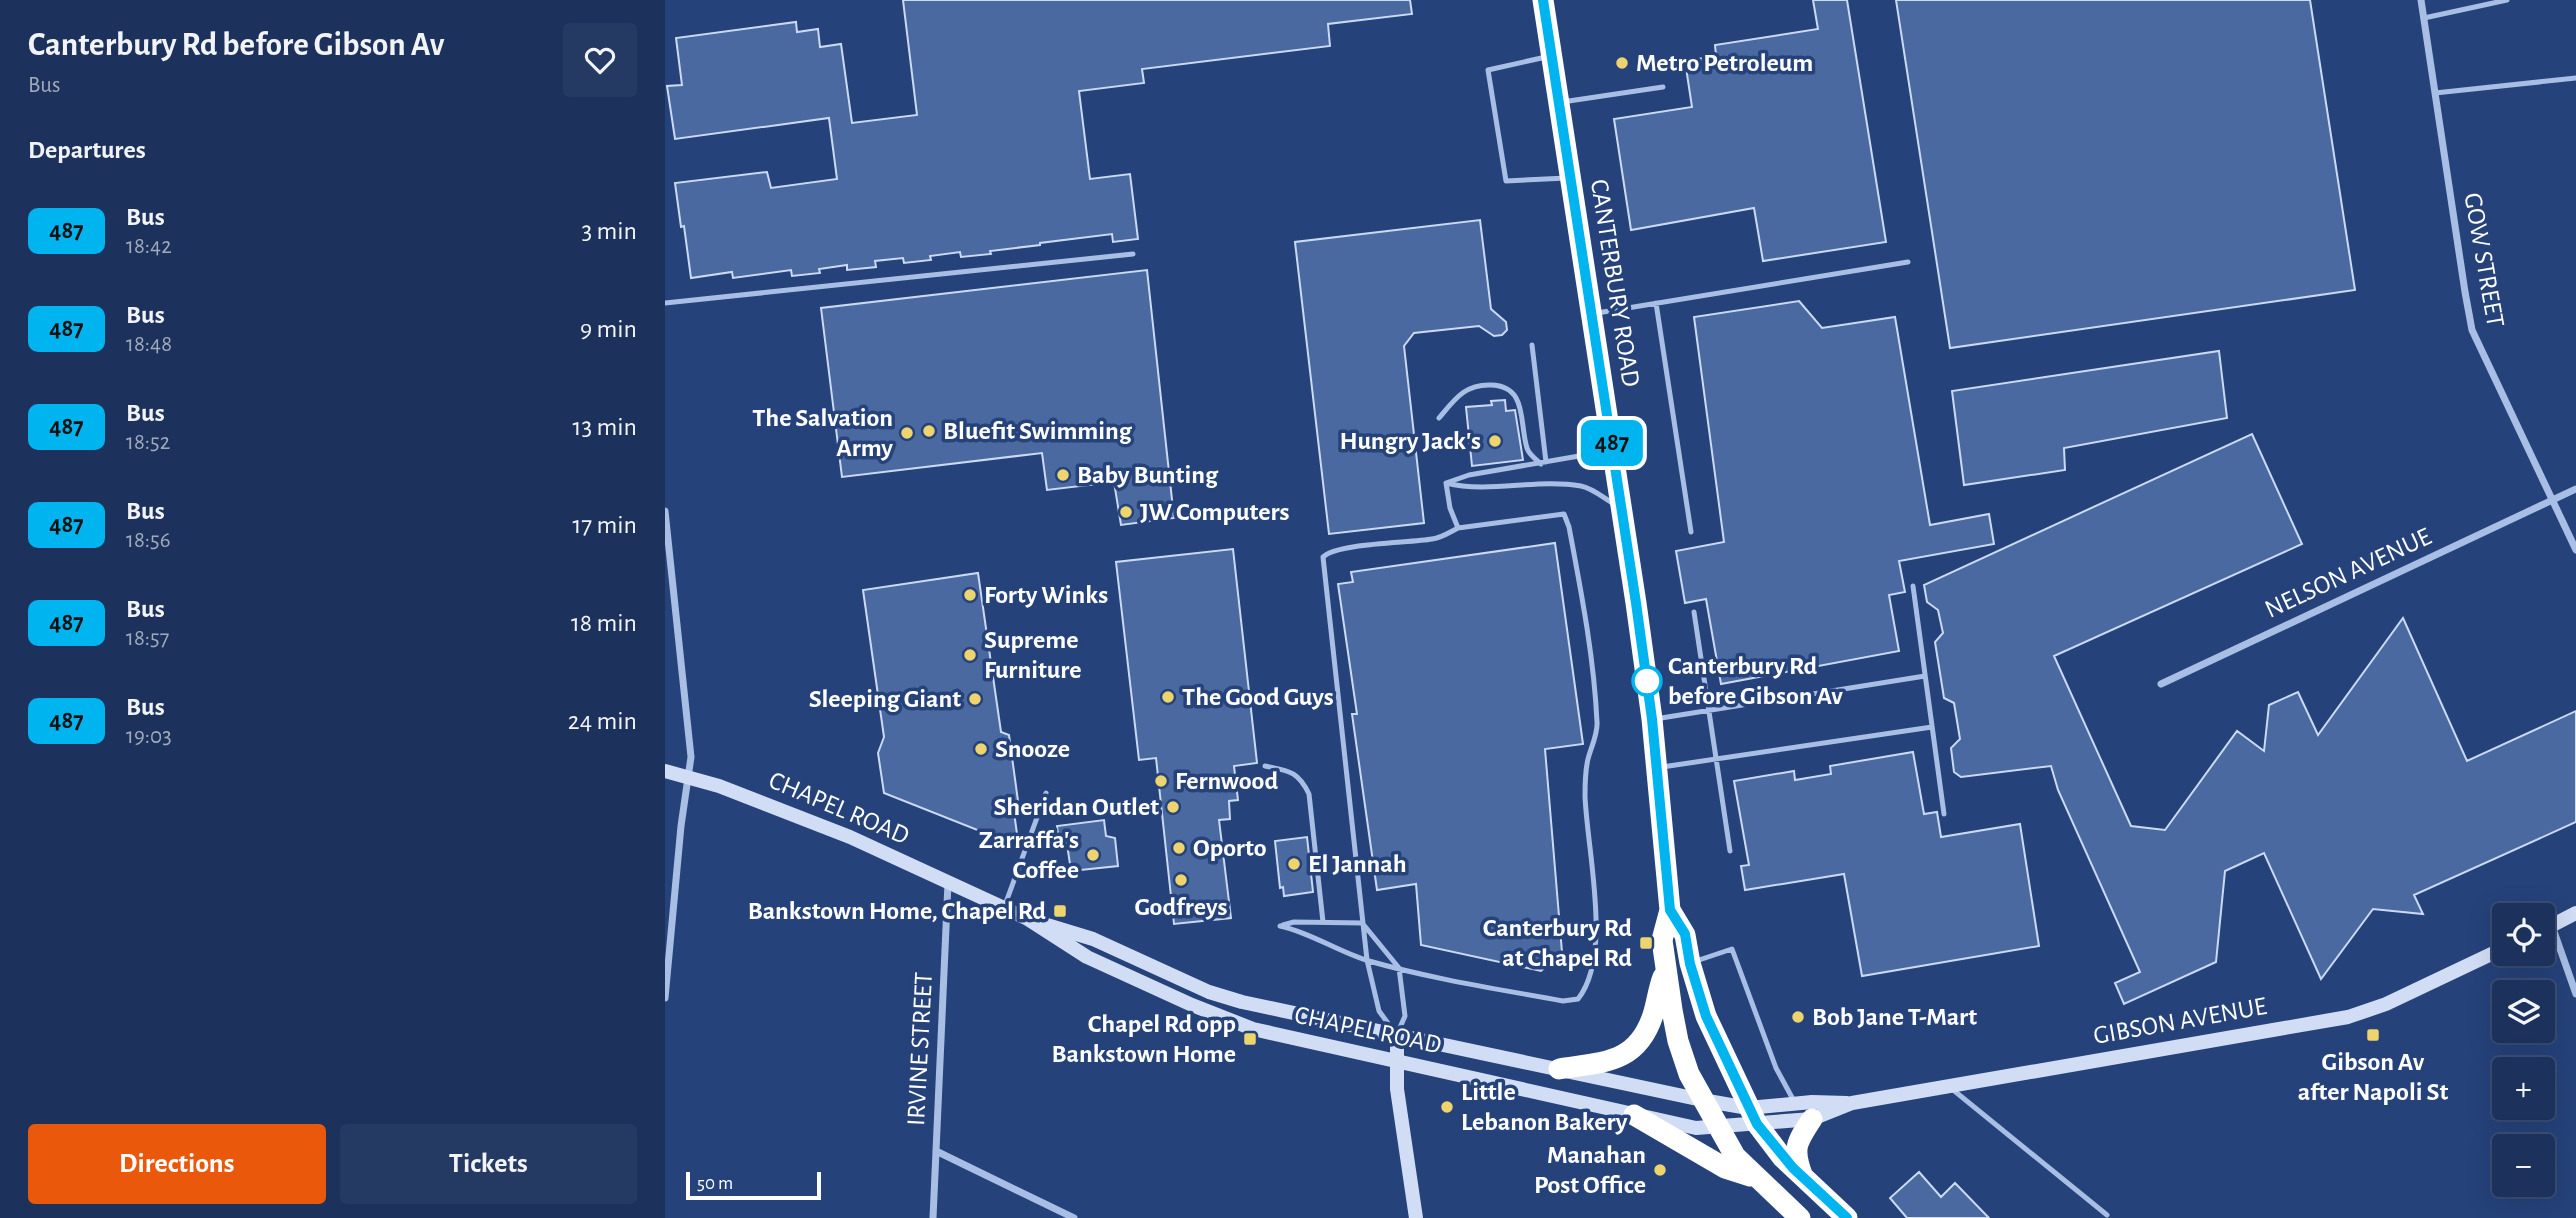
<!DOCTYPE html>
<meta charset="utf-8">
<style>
body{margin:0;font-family:"Alegreya Sans",sans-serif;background:#253a62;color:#f1f3f6;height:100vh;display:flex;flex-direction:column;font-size:26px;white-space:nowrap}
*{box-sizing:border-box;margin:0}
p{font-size:23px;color:#a0aabb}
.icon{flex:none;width:38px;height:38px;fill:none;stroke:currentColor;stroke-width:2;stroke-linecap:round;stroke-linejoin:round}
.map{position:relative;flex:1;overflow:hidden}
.panel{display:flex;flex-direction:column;background:#1c325c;width:665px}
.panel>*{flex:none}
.badge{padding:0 14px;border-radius:10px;font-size:24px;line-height:46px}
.buttons{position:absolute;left:1827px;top:903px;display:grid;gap:14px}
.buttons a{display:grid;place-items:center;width:63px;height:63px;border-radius:7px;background:#1c325c;box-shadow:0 7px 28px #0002,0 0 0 2px #3a4d72;font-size:35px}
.scale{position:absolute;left:21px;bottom:18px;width:135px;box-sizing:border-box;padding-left:7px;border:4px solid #fff;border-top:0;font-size:19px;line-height:24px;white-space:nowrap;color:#fff;-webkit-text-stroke:5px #25427a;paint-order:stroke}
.map>.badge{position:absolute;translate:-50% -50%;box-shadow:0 0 0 4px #fff}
h2{padding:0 28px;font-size:26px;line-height:63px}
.round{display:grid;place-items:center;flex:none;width:74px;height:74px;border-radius:7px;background:#253a62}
.overview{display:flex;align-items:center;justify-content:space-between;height:119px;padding:0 28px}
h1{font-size:33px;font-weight:600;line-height:52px}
.button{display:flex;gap:14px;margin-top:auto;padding:14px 28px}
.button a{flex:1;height:80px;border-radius:7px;background:#ea580c;color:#fff;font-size:28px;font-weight:600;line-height:80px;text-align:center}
.button a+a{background:#253a62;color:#f1f3f6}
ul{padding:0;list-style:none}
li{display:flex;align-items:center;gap:21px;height:98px;padding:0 28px}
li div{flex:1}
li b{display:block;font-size:26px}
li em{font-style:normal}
li .badge{min-width:77px;font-weight:700;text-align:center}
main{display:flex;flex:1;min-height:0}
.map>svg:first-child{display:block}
.building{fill:#4a69a0;stroke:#cbd9f3;stroke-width:2}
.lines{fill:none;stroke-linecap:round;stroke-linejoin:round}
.lane{stroke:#a8bee4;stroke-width:5}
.street{stroke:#a8bee4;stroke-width:7}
.secondary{stroke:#d1ddf4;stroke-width:14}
.highway{stroke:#fff;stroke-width:21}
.line-casing{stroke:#fff;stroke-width:16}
.line{stroke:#00b5ef;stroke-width:10}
.poi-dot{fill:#edd46d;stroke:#25427a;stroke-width:2.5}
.stop-dot{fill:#fff;stroke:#00b5ef;stroke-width:3.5}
.labels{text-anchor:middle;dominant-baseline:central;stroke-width:7;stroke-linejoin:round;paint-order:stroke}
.poi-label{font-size:26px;font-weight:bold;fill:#fff;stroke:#25427a;text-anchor:start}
.street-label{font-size:26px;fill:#fff;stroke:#25427a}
.stop-label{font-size:26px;font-weight:bold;fill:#fff;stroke:#25427a;text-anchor:start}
</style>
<main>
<section class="panel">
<div class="overview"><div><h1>Canterbury Rd before Gibson Av</h1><p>Bus</p></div><a class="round"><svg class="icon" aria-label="heart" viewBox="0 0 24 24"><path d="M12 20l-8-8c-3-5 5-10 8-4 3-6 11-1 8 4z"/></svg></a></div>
<h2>Departures</h2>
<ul>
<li><span class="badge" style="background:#00b5ef;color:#111">487</span><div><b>Bus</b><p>18:42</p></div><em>3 min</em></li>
<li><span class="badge" style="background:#00b5ef;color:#111">487</span><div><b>Bus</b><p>18:48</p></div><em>9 min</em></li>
<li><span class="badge" style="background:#00b5ef;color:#111">487</span><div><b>Bus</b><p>18:52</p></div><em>13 min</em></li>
<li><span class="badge" style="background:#00b5ef;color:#111">487</span><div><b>Bus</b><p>18:56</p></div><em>17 min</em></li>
<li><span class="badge" style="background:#00b5ef;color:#111">487</span><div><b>Bus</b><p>18:57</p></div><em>18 min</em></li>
<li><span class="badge" style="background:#00b5ef;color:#111">487</span><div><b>Bus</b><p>19:03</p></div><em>24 min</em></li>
</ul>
<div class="button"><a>Directions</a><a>Tickets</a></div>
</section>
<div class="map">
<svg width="1911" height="1218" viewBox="0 0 1911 1218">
<rect width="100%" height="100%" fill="#25427a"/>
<path class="building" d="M238,0H745L747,14L663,24L665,46L477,69L479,83L414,91L425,179L465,174L473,239L448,242L447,234L375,243V245L325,251L326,254L296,257L295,252L265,256L266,260L239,263L238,258L210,261L211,267L182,270V265L154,269L155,273L127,276L126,270L68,278L67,272L26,278L19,226L16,227L10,183L102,172L106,188L172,179L164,118L10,139L2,86L17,85L11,38L131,22L132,32L153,29L155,47L176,44L187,123L252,115Z
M1148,0H1182L1221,242L1098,261L1089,208L966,230L949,119L1027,107L1020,61L1051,56L1050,45L1153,29Z
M1231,0H1645L1690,290L1285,348Z
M815,220L826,309L841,322L842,330L837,335L829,336L814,326L749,333L739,346L759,523L664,534L630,242Z
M482,270L509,518L456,525L449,482L382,490L377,453L177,477L156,308Z
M1134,301L1157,328L1230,317L1265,525L1324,514L1329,544L1234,561L1240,592L1224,595L1234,651L1056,684L1041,599L1020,603L1011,551L1059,542L1029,317Z
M1554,351L1562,418L1399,448L1400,470L1299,485L1287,391Z
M840,400L841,411L850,410L858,460L807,466L801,407L827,405L826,401Z
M1587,434L1637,544L1389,656L1466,826L1500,830L1572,731L1599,751L1604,705L1633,692L1653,735L1738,618L1802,761L1911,711V822L1749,895L1758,914L1708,909L1656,979L1599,853L1560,871L1551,962L1459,1004L1450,983L1475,972L1393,790L1386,766L1296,777L1289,772L1286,748L1295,739L1289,703L1279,698L1270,642L1278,633L1273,610L1262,602L1259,585Z
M890,543L918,744L880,749L897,952L876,971L756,945L751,884L712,890L687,714H692L673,584L688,582L686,572Z
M568,549L592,763L569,766L573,800L564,801L565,819L554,820L566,918L509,924L491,758L474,760L451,562Z
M313,573L336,732L344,735L353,801L349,812L352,834L330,837L219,793L213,753L219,737L198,590Z
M1248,752L1259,814L1272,812L1276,837L1355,824L1374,946L1197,976L1179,874L1080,890L1076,866L1084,865L1069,781L1129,771L1130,780L1166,774L1165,766Z
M439,820L441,836L450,838L453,866L406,871L402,844L394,842L392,826Z
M642,837L648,892L619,896L618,887L615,888L610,841Z
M1254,1172L1276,1197L1290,1183L1324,1218H1242L1225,1198Z"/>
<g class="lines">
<path class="lane" d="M1759,18L1842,0
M881,57L823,70L841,181L902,178
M1770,93L1911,78
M897,102L998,87
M0,303L468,254
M991,303L1026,532
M932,313L1243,262
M867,345L881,462
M774,418C790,399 800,384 826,385C863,386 854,423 862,448C864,455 871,459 876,464
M781,483C825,494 871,478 916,486C927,488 939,498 949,504
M781,483L804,475L914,456L939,436
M1248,586L1279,814
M1029,612L1065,851
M990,719L1260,676
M600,766C624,771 633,771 644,794L658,922
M997,767L1267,727
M340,905L381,793
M698,924L734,968L740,1016L733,1032
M618,925L629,922L698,923
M615,926C647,933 673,952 704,961C767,979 833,989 898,1001L913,999C948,955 922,851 920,796C920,783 920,771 923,759C926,747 933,734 932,722C929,657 916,591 904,527L899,514L793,528L785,508L781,483
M1028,962L1067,949L1111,1068L1130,1103
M728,1030L714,1011L702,960L658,557C671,543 745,543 767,539C776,538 785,532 793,528
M1287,1089L1442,1215"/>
<path class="street" d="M1756,0L1800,292L1807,330L1911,550
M0,511L26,757L16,826L0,998
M1496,684L1911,489
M1887,926L1911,994
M271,1151L409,1218
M268,1218L283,883"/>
<path class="secondary" d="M0,771L54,786L185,837L363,919L422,957L527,1005L588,1029L1031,1128L1147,1119L1187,1103L1683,1017L1721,1004L1839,948
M382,925L428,939L544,992L577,1002L1037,1100L1083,1108L1147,1102L1182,1103
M1878,930L1911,913
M732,1035V1089L751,1218"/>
<path class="highway" d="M878,0L971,603L987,719L1005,910L997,940L1007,1010L1013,1041L1024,1074L1070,1156L1135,1218
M1005,910L1020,935L1025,963L1041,1016L1092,1124L1117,1157L1182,1218
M894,1069C938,1062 972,1064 988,1015C992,1003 993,990 998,977
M969,1115L1060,1168L1085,1176
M1138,1177C1127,1149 1131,1143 1147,1119"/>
</g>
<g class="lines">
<defs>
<path id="line" d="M878,0L971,603L987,719L1005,910L1020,934L1025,964L1041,1016L1092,1124L1128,1168L1182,1218"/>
</defs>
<use href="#line" class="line-casing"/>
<use href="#line" class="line"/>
</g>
<g class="poi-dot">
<circle cx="957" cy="63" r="7"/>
<circle cx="264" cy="431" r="7"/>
<circle cx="242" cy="433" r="7"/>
<circle cx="830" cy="441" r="7"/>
<circle cx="398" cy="475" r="7"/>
<circle cx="461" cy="512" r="7"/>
<circle cx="305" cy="595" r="7"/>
<circle cx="305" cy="655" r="7"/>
<circle cx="503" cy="697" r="7"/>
<circle cx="310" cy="699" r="7"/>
<circle cx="316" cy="749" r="7"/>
<circle cx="496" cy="781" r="7"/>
<circle cx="508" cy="807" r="7"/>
<circle cx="514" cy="848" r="7"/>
<circle cx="428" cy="855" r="7"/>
<circle cx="629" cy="864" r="7"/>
<circle cx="516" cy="880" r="7"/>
<rect x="388" y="904" width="14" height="14" rx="3.5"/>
<rect x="974" y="936" width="14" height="14" rx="3.5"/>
<circle cx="1133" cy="1017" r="7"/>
<rect x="1701" y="1028" width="14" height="14" rx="3.5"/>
<rect x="578" y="1032" width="14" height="14" rx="3.5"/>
<circle cx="782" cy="1107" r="7"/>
<circle cx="995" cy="1170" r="7"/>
</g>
<circle class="stop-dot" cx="982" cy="681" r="14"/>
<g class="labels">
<g class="poi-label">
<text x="971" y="63">Metro Petroleum</text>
<text x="228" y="418" text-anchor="end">The Salvation<tspan x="228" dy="30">Army</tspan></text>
<text x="278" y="431">Bluefit Swimming</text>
<text x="816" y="441" text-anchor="end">Hungry Jack's</text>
<text x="412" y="475">Baby Bunting</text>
<text x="475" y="512">JW Computers</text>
<text x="319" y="595">Forty Winks</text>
<text x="319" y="640">Supreme<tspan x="319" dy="30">Furniture</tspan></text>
<text x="517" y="697">The Good Guys</text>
<text x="296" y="699" text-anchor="end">Sleeping Giant</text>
<text x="330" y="749">Snooze</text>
<text x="510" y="781">Fernwood</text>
<text x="494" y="807" text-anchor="end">Sheridan Outlet</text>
<text x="414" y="840" text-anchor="end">Zarraffa's<tspan x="414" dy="30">Coffee</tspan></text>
<text x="528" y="848">Oporto</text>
<text x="643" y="864">El Jannah</text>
<text x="516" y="907" text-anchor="middle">Godfreys</text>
<text x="381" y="911" text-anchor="end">Bankstown Home, Chapel Rd</text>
<text x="967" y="928" text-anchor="end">Canterbury Rd<tspan x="967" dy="30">at Chapel Rd</tspan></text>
<text x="1147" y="1017">Bob Jane T-Mart</text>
<text x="571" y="1024" text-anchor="end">Chapel Rd opp<tspan x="571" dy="30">Bankstown Home</tspan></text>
<text x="1708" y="1062" text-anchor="middle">Gibson Av<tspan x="1708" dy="30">after Napoli St</tspan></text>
<text x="796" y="1092">Little<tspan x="796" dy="30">Lebanon Bakery</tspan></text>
<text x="981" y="1155" text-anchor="end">Manahan<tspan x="981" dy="30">Post Office</tspan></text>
</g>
<g class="street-label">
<text transform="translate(1819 260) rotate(80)">GOW STREET</text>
<text transform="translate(950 283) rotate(81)">CANTERBURY ROAD</text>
<text transform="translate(1683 573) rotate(-25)">NELSON AVENUE</text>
<text transform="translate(174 808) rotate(23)">CHAPEL ROAD</text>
<text transform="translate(1515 1021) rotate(-10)">GIBSON AVENUE</text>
<text transform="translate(703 1030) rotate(12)">CHAPEL ROAD</text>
<text transform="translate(255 1049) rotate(-87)">IRVINE STREET</text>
</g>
<g class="stop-label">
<text x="1003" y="666">Canterbury Rd<tspan x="1003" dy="30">before Gibson Av</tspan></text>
</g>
</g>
</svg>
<div class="buttons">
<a><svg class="icon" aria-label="locate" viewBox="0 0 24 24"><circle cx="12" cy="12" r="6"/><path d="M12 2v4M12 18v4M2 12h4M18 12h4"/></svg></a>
<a><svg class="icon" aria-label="layers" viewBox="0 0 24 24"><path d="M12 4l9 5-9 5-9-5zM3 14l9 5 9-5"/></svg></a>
<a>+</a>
<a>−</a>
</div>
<div class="scale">50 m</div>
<b class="badge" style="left:947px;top:443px;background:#00b5ef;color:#111">487</b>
</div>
</main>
